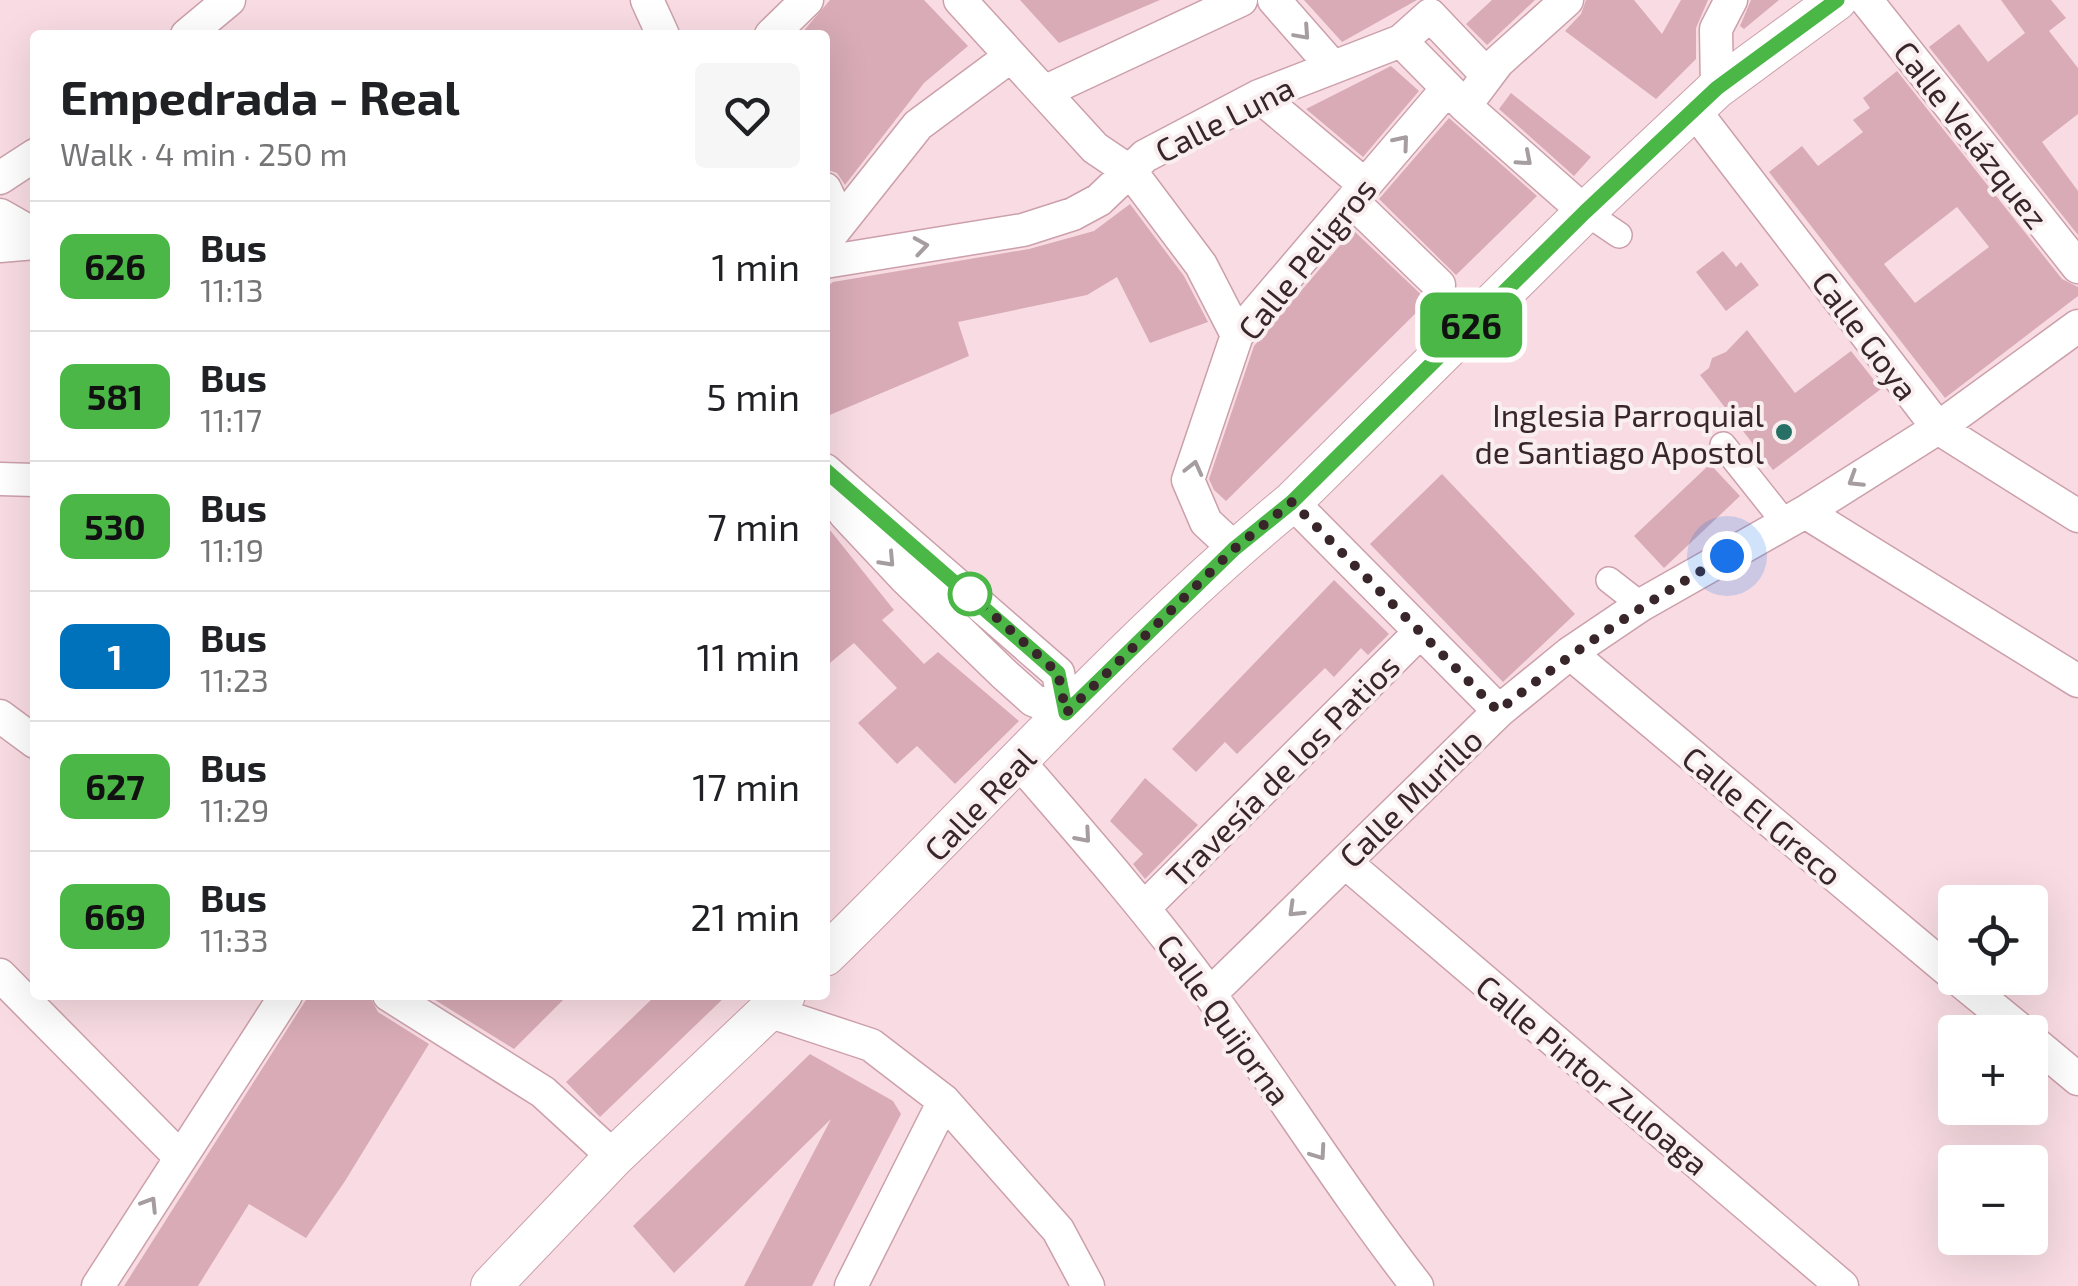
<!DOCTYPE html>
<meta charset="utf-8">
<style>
body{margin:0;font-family:"Exo 2",sans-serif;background:#f6f6f6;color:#202124;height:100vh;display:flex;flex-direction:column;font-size:38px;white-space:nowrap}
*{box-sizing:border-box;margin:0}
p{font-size:32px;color:#757577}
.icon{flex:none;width:55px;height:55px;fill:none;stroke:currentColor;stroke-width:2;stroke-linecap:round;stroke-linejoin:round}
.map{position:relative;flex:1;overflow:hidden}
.side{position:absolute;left:30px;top:30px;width:800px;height:970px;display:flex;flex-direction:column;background:#fff;border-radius:10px;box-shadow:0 10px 40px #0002}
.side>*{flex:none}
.badge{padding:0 20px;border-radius:15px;font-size:35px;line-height:65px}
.fabs{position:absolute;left:1938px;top:885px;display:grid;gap:20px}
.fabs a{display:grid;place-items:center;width:110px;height:110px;border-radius:10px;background:#fff;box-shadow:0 10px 40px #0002;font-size:50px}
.you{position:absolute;width:50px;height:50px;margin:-25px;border:8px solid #fff;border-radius:50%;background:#1a73e8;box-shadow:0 0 0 15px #1a73e833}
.map>.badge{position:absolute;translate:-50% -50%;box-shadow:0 0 0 5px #fff}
.round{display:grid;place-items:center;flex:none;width:105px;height:105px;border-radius:10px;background:#f6f6f6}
.overview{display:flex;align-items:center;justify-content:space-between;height:170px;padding:0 30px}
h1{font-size:48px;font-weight:700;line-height:75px}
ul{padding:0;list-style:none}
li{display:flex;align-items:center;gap:30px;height:130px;padding:0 30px;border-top:2px solid #e0e0e0}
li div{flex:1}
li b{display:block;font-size:38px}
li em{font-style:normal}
li .badge{min-width:110px;font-weight:700;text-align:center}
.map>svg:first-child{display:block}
.building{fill:#d8abb6;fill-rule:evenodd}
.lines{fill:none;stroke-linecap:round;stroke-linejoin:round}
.pedestrian-casing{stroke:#cca0ab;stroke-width:28}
.minor-casing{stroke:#cca0ab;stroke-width:35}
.tertiary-casing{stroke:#cca0ab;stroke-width:42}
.pedestrian{stroke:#fff;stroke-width:25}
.minor{stroke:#fff;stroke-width:32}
.tertiary{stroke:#fff;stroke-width:40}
.oneway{stroke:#a59da0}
.line-casing{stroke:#fff;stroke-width:22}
.line{stroke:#4ab747;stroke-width:15}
.walk{stroke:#38262b;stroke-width:10;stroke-dasharray:0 18}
.poi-dot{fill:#286f65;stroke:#f9eff1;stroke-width:4}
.stop-dot{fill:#fff;stroke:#4ab747;stroke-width:5}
.labels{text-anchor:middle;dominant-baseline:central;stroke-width:8;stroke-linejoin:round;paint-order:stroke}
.street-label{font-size:32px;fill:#38262b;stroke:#f9eff1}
.poi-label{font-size:32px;fill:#38262b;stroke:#f9eff1;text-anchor:end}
</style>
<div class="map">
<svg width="2078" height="1286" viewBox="0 0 2078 1286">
<rect width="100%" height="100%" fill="#f9dce3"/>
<path class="building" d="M830,0H924L968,46L924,83L845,185L837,173L825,169V35H800Z
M1020,0H1160L1059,43Z
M1304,0H1417L1342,42Z
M1492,0H1535L1487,45L1466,24Z
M1586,0H1634L1662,34L1681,0H1708L1696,28V59L1656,99L1565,31L1581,14Z
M1751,0H1779L1744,29L1740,26Z
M2001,0H2051L2066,18L2049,31L2078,68V114L2042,142L2078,191V235L1929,47L1959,24L1988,62L2025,33Z
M1391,66L1419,91L1363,157L1306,109Z
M1897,71L2062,279L2078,287V296L1945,398L1769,172L1802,146L1818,166L1863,132L1853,120L1870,108L1863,98ZM1957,207L1989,247L1915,303L1884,264Z
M1511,93L1591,157L1574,176L1499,109Z
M1449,118L1537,196L1456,275L1379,199Z
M1130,204L1184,276L1208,322L1150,343L1117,277L1087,295L958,322L969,356L825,417V288L833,282L1029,249L1094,231Z
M1353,230L1428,301L1226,501L1214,490L1209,479L1254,346Z
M1723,251L1736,267L1741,262L1759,285L1726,311L1696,272Z
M1747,330L1795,393L1851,351L1881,389L1773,470L1700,375L1709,368L1712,358L1726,352Z
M1710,464L1740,496L1664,568L1634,536Z
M1442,474L1575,614L1503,682L1370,544Z
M825,524L894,610L882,620L924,664L938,652L1019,721L955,784L917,746L897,764L858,723L897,688L854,643L825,667Z
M1334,580L1389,634L1368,655L1361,648L1334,677L1325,668L1237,754L1225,742L1196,772L1172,749Z
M1145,778L1198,825L1145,879L1133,864L1143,854L1110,821Z
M309,995H369L378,1012L429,1044L345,1181L306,1238L249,1204L198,1286H124Z
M427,995H568L514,1049Z
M656,995H727L600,1117L566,1082Z
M810,1054L893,1101L901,1114L812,1286H744L831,1119L674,1273L633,1226Z"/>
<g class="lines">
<defs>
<path id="pedestrian" d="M1585,212L1619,235
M1723,445L1785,523
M1609,580L1641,605"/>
<path id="minor" d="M647,0L663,35
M960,0L1095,148L1132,173L1201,265L1237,335
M1274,0L1332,66
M1866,0L2078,267
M187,35L229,0
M771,35L807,0
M1487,75L1430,15L1401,41L1465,106L1498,62L1567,0
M1717,88L1716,29L1731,0
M1044,92L1241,0
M1259,96L1365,185
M1465,106L1585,212
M1694,110L1938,428L2078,516
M0,178L35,155
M825,189L840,221
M1352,201L1439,285
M0,215L35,235
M825,242L918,125L1011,56
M0,246L35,243
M825,262L1023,230L1073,214L1099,200L1145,156L1259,96L1401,41
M825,470L1058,673L1066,713
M0,479L35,480
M828,489L845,514L906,579L1004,674L1033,700L1066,713
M1292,502L1499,711
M1805,512L2078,681
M1235,549L1206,522L1188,480L1237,335L1447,89
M1570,653L1955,976
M0,716L35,742
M1020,763C1085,838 1150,912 1209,993C1280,1090 1343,1191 1417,1286
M1345,862L1842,1286
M1144,908L1420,632
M0,975L180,1157
M1957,978L2023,1032
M1210,994L1499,711L1570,653L1641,605L1805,512L1938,428L2078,326
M389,995L543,1092L614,1157
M768,1011L871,1045L944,1101L1058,1230L1088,1286
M2030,1039L2078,1079
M98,1286L286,995
M851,1286L944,1101"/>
<path id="tertiary" d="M825,956C980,805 1124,640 1292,502L1585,212L1717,88L1837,0
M491,1286L614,1157L785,995"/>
</defs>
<use href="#pedestrian" class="pedestrian-casing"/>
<use href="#minor" class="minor-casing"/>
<use href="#tertiary" class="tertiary-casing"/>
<use href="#pedestrian" class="pedestrian"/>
<use href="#minor" class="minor"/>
<use href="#tertiary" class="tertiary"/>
</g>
<defs><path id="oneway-chevron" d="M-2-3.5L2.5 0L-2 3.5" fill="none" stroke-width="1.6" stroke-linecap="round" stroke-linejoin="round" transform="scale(2.5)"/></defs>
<g class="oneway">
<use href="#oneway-chevron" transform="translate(1303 33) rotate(48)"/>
<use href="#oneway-chevron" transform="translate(1402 142) rotate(-50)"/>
<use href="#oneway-chevron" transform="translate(1525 159) rotate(41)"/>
<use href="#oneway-chevron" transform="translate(921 246) rotate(-9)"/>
<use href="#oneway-chevron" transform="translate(1194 468) rotate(-76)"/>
<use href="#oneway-chevron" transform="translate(1855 480) rotate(148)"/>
<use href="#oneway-chevron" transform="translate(888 560) rotate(47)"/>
<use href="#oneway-chevron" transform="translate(1084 836) rotate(49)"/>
<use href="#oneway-chevron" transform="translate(1295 910) rotate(136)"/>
<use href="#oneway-chevron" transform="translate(1319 1153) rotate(55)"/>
<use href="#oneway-chevron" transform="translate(150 1204) rotate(-58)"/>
</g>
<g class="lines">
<defs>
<path id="line" d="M825,470L1058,673L1066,713L1234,549L1292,502L1585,212L1717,88L1837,0"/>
</defs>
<use href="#line" class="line-casing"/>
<use href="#line" class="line"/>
<path class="walk" d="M970,594L1058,673L1066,713L1234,549L1292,502L1498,711C1572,652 1646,602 1727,556"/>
</g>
<circle class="poi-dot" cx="1784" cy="432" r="10"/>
<circle class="stop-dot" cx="970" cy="594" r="20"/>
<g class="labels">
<g class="street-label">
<text transform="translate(1224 118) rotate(-27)">Calle Luna</text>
<text transform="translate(1972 134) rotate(52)">Calle Velázquez</text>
<text transform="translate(1306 258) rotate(-51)">Calle Peligros</text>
<text transform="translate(1866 335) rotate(53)">Calle Goya</text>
<text transform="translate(1282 770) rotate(-45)">Travesía de los Patios</text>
<text transform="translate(1410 797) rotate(-44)">Calle Murillo</text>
<text transform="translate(979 803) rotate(-46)">Calle Real</text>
<text transform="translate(1763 815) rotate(40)">Calle El Greco</text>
<text transform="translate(1225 1019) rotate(54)">Calle Quijorna</text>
<text transform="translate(1593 1074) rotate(40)">Calle Pintor Zuloaga</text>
</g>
<g class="poi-label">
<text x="1764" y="414">Inglesia Parroquial<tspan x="1764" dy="37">de Santiago Apostol</tspan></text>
</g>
</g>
</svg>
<div class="fabs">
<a><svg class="icon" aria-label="locate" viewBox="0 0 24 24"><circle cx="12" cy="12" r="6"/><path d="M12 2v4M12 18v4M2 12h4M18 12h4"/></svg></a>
<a>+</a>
<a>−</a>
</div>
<div class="you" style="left:1727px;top:556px"></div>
<b class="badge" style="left:1471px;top:325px;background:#4ab747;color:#111">626</b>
<section class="side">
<div class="overview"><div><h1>Empedrada - Real</h1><p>Walk · 4 min · 250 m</p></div><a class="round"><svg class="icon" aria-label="heart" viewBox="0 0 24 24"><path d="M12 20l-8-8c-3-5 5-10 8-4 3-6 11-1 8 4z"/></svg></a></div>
<ul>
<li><span class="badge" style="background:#4ab747;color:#111">626</span><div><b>Bus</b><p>11:13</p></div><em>1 min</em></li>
<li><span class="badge" style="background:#4ab747;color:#111">581</span><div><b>Bus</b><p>11:17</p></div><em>5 min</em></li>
<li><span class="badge" style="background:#4ab747;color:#111">530</span><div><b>Bus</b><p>11:19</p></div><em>7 min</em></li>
<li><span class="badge" style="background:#0072bc;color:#fff">1</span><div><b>Bus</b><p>11:23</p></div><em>11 min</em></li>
<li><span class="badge" style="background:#4ab747;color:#111">627</span><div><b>Bus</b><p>11:29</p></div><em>17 min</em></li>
<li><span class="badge" style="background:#4ab747;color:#111">669</span><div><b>Bus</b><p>11:33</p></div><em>21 min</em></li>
</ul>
</section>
</div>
